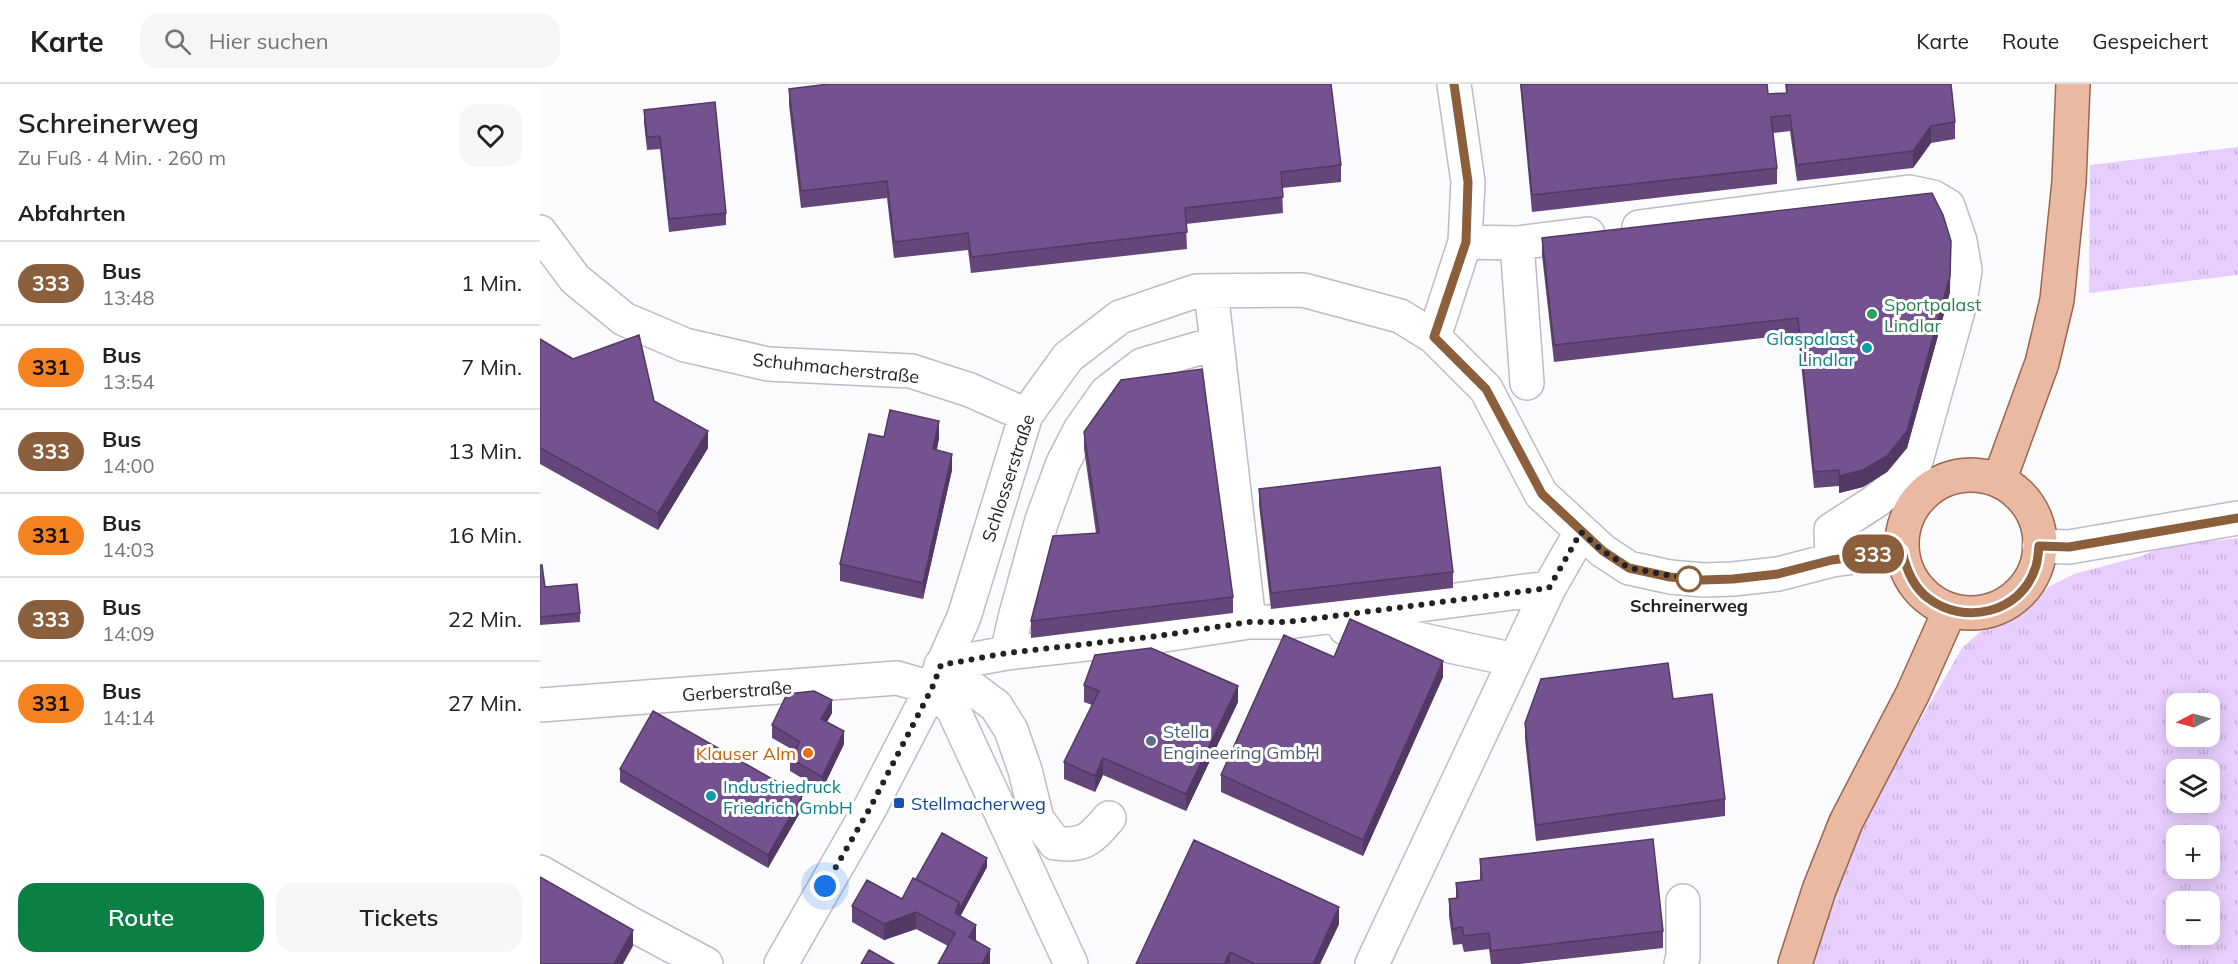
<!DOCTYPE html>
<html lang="de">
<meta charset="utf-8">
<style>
body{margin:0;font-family:Mulish,sans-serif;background:#f6f6f6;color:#202124;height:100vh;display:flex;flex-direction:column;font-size:22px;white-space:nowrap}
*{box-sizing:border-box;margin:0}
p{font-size:20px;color:#757577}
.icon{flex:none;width:33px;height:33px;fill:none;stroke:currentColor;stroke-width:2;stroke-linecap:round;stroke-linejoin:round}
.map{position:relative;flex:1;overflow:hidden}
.panel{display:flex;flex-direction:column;background:#fff;width:540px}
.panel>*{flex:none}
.badge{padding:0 12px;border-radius:20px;font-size:21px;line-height:39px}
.needle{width:39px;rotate:264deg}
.tools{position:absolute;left:1626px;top:609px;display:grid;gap:12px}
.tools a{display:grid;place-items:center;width:54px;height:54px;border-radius:12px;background:#fff;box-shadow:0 3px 15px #0003;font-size:30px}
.you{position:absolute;width:30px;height:30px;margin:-15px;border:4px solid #fff;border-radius:50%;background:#1a73e8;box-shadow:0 0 0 9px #1a73e833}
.map>.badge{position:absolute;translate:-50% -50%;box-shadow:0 0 0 3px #fff}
h2{padding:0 18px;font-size:22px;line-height:54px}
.round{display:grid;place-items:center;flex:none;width:63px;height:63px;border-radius:18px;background:#f6f6f6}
.headline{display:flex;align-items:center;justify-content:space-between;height:102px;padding:0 18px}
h1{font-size:28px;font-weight:600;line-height:45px}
.action{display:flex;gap:12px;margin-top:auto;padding:12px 18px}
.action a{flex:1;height:69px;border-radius:18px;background:#0b8043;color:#fff;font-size:24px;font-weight:600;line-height:69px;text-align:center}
.action a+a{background:#f6f6f6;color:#202124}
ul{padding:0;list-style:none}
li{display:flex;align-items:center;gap:18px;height:84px;padding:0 18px;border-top:2px solid #e0e0e0}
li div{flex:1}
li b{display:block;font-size:22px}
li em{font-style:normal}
li .badge{min-width:66px;font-weight:700;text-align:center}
header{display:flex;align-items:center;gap:36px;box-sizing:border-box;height:84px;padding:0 30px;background:#fff;border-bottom:2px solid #e0e0e0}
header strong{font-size:28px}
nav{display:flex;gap:33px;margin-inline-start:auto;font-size:21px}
.search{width:420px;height:54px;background:#f6f6f6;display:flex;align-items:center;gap:15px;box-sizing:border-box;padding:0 21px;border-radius:18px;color:#757577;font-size:22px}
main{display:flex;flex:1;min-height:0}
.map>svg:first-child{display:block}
.grass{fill:url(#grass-tufts);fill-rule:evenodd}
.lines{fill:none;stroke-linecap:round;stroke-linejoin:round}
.minor-casing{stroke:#c1b9c8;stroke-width:36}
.major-casing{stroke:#9b664e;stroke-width:36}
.minor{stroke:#fff;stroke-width:33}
.major{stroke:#eab9a2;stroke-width:33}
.wall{fill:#64467b}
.shaded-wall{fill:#513964}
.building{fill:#74518f;stroke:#513964;stroke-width:1.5}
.line-casing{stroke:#fff;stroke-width:14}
.line{stroke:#8b5e3c;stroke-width:9}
.walk{stroke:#232026;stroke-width:6;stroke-dasharray:0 10.8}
.leisure-dot{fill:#2e9e5b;stroke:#fff;stroke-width:2}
.culture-dot{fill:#0f9aa8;stroke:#fff;stroke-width:2}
.stop-dot{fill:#fff;stroke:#8b5e3c;stroke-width:3}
.service-dot{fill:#5c6f8a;stroke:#fff;stroke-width:2}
.food-dot{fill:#e8710a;stroke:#fff;stroke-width:2}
.transit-dot{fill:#1a4fb4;stroke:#fff;stroke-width:2}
.labels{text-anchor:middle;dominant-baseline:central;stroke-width:6;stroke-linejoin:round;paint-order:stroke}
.leisure-label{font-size:18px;fill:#27864d;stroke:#fff;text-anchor:start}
.culture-label{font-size:18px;fill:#0d838f;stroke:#fff;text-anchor:end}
.street-label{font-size:18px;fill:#232026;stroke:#fff}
.stop-label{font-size:18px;font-weight:bold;fill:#232026;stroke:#fff}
.service-label{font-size:18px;fill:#4e5e75;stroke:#fff;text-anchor:start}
.food-label{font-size:18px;fill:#c56008;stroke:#fff;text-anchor:end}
.transit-label{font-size:18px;fill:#164399;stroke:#fff;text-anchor:start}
</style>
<header>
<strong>Karte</strong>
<div class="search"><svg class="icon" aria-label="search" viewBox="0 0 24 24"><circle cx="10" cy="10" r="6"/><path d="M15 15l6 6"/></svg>Hier suchen</div>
<nav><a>Karte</a><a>Route</a><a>Gespeichert</a></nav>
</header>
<main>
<section class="panel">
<div class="headline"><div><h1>Schreinerweg</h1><p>Zu Fuß · 4 Min. · 260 m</p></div><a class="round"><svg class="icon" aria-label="heart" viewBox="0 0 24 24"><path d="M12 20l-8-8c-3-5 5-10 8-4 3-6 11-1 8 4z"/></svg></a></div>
<h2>Abfahrten</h2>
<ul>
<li><span class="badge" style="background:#8b5e3c;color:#fff">333</span><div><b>Bus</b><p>13:48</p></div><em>1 Min.</em></li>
<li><span class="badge" style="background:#f58220;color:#111">331</span><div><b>Bus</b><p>13:54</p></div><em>7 Min.</em></li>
<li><span class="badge" style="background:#8b5e3c;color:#fff">333</span><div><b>Bus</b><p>14:00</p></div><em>13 Min.</em></li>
<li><span class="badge" style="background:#f58220;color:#111">331</span><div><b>Bus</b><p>14:03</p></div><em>16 Min.</em></li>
<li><span class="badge" style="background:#8b5e3c;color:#fff">333</span><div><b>Bus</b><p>14:09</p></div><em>22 Min.</em></li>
<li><span class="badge" style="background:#f58220;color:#111">331</span><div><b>Bus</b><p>14:14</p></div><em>27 Min.</em></li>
</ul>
<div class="action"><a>Route</a><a>Tickets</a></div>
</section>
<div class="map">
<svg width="1698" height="880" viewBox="0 0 1698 880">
<defs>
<pattern id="grass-tufts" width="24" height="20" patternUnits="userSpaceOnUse" patternTransform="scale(1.5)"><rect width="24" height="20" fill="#e8cefe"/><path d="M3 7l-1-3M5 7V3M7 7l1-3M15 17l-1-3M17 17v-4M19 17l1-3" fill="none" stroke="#c7b1da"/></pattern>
</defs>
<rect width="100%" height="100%" fill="#fbfafd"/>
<path class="grass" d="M1698,63V191L1549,209L1550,81Z
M1698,454V880H1270L1317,749L1338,709L1422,564L1440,548L1470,537L1491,523L1508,503L1534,490L1598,473L1626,462ZM1636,620H1670V652H1636ZM1636,686H1670V718H1636ZM1636,752H1670V784H1636ZM1636,818H1670V850H1636Z"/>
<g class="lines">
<defs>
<path id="minor" d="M1099,143L1369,108L1393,113L1408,122L1420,157L1425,186L1419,223L1376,377L1358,399L1336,417L1291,446L1292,476
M0,148L35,195L84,235L145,261L228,280L371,287L430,306L486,331
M925,158L977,159L987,299
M977,159L1048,150
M671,207L709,538
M894,253L925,158L928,98L914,0
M1499,462L1529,463L1698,434
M805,544L822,543L975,576
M467,569L476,530L502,436L523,379L540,346L566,309L602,281L677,259
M401,581L467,569L618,552L709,538H748L1009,504
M401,581L456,622L471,646L485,686L497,735L515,759C544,763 551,755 569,734
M0,621L357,594L392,604L413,625L531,880
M0,788L91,840L166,880
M241,880L330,724L392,604L424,533L486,331L528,273L580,233L656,207L763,206L860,232L894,253L946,305L1001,410L1063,467L1089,484L1130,493L1163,496L1193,495L1238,490L1292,476L1362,467
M832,880L1009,504L1041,448
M1141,880L1143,873V817"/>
<path id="major" d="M1362 460a69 69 0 1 1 138 0a69 69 0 1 1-138 0Z
M1459,397L1502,279L1517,216L1529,98L1533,0
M1255,880L1279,806L1306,738L1373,609L1410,526"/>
</defs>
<use href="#minor" class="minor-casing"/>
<use href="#major" class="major-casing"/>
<use href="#minor" class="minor"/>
<use href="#major" class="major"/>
</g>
<path class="wall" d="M980,0H1227L1228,10L1246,9L1245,0H1411L1415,38V55L1391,59L1373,84L1257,97L1250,47L1233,49L1237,84V100L992,128Z
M249,5L801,81V98L742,104L743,129L646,140L647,165L431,189L428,166L354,174L347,114L261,124L249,21Z
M104,26L186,129V141L129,148L120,65L107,66L104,39Z
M1002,154L1410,208L1367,364L1347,388L1323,403L1299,409V402L1274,404L1258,250L1014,278L1002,171Z
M0,255L33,275L114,317L168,364L118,446L0,380Z
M544,348L693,513V529L491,554V537L556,449L544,365Z
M344,353L399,354L397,366L412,386L383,515L300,497V480Z
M719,405L913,488V504L731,525L719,421Z
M0,481L5,503L40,529V538L0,541Z
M794,573L903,593L823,772L681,708V691Z
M544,601L698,618L646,727L563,691L555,708L524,695V678L552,621L544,618Z
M1133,615L1185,715V732L996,757L985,655V639Z
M292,629L287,638L304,660L282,706L250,687V674L255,667L232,654V641Z
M80,685L262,725L228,784L80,698Z
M940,775L1123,847V864L980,880H951L949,865L924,868L922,860L913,861L909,832V815H916V799L940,797Z
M447,783L420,832L450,880L408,862L376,845L344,856L312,838V822L362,815Z
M799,840L780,880H596Z"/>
<path class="shaded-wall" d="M1391,42V59L1373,84V67Z
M1411,157L1410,208L1367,364L1347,388L1323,403L1299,409V392Z
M399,337V354L393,382V365Z
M168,347V364L118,446V429Z
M412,370V386L383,515V499Z
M903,577V593L823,772V756Z
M698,602V618L646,727V710Z
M292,616V629L281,648V635Z
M304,647V660L282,706V693Z
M563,674V691L555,708V692Z
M262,712V725L228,784V771Z
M447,774V783L419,835L415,829L419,818Z
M799,823V840L780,880H773Z
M376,828V845L344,856V840Z
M436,841V857L429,853Z
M93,846V862L83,880H74Z
M450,865V880H442Z
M690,868V880H684Z"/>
<path class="building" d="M289,0H791L801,81L741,88L743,113L645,124L647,148L431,173L428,149L354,158L347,97L261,107L249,5Z
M981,0H1227L1228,10L1247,9V0H1411L1415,38L1391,42L1373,67L1257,81L1250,31L1231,33L1237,84L992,111Z
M175,18L186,129L129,135L120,52L107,53L104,26Z
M1392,109L1403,131L1411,157L1410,192L1367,347L1347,372L1323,386L1299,392V386L1274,388L1258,234L1014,261L1002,154Z
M99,251L114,317L168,347L118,429L0,364V255L33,275Z
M662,285L693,513L491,537L513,452L559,449L544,348L581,296Z
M350,326L399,337L393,365L412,370L383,499L300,480L329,350L344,353Z
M900,383L913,488L731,509L719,405Z
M0,481H2L5,503L37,500L40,529L0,533Z
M810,535L903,577L823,756L681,691L744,551L794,573Z
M611,564L698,602L646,710L563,674L555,692L524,678L559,607L544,601L555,571Z
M1128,579L1133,615L1172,610L1185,715L996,741L985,639L1001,595Z
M274,607L292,616L281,635L304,647L282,693L250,674L260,658L232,641L247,610Z
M113,627L262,712L228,771L80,685Z
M402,749L447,774L419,826V818L376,795Z
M1113,755L1123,847L951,867L949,849L924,852L922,843L913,845L909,815L918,814L916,799L942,796L940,775Z
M654,756L799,823L773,880H715L690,868L684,880H596Z
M0,793L93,846L74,880H0Z
M373,794L419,818L415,829L436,841L429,853L450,865L442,880H398L415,849L376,828L344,840L312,822L327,796L362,815Z
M329,866L354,880H321Z"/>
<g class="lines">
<defs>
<path id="line" d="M914,0L928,98L926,158L894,253L946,305L1002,410L1063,467L1089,484L1130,493L1163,496L1193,495L1238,490L1292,476L1362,467C1366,485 1373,503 1388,514C1424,542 1480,529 1495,485C1498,478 1498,469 1499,462L1529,463L1698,434"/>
</defs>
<use href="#line" class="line-casing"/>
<use href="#line" class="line"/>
<path class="walk" d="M285,802L330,724L392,604L401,581L467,569L618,552L709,538H748L1009,504L1041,448L1063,467L1089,484L1149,495"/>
</g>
<circle class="leisure-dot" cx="1332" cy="230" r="6"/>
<g class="culture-dot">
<circle cx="1327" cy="264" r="6"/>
<circle cx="171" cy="712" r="6"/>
</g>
<circle class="stop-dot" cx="1149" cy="495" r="12"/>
<circle class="service-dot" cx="611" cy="657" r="6"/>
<circle class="food-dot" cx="268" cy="669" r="6"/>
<rect class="transit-dot" x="353" y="713" width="12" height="12" rx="3"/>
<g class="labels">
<g class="leisure-label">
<text x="1344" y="220">Sportpalast<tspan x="1344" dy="21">Lindlar</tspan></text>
</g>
<g class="culture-label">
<text x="1315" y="254">Glaspalast<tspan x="1315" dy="21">Lindlar</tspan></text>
<text x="183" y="702" text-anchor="start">Industriedruck<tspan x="183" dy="21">Friedrich GmbH</tspan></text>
</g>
<g class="street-label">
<text transform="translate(296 284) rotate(6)">Schuhmacherstraße</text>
<text transform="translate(468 394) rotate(-72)">Schlosserstraße</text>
<text transform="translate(197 607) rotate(-4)">Gerberstraße</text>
</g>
<g class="stop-label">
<text x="1149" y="521">Schreinerweg</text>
</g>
<g class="service-label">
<text x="623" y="647">Stella<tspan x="623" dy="21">Engineering GmbH</tspan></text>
</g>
<g class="food-label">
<text x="256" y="669">Klauser Alm</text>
</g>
<g class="transit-label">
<text x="371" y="719">Stellmacherweg</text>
</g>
</g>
</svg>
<div class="tools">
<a><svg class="needle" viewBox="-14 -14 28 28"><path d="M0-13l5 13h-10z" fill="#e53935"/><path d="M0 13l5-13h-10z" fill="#757577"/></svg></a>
<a><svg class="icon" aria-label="layers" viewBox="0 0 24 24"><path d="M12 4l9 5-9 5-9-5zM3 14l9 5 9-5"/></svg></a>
<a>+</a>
<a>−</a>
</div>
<div class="you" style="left:285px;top:802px"></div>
<b class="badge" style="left:1333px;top:470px;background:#8b5e3c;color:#fff">333</b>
</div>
</main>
